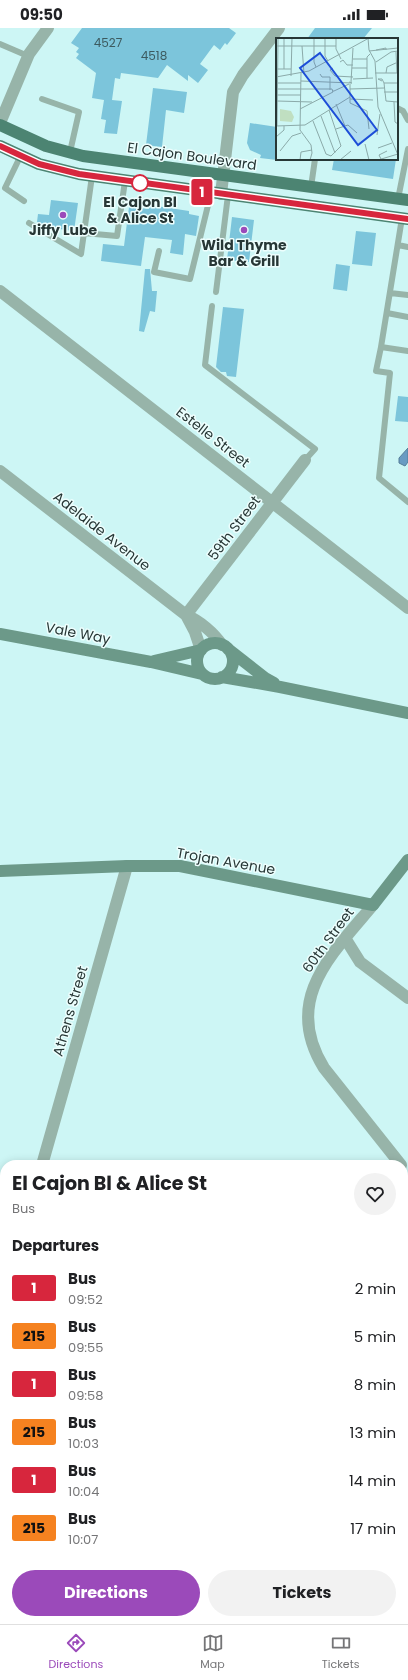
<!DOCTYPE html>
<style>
body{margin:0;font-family:Poppins,sans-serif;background:#f2f2f2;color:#202124;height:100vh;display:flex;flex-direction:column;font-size:15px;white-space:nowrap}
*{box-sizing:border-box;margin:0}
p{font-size:13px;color:#757577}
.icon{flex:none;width:22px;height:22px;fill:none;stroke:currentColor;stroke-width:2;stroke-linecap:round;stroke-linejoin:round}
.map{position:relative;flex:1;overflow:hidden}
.drawer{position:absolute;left:0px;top:1132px;width:408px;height:464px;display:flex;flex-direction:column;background:#fff;border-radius:16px 16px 0 0;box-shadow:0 2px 10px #0003}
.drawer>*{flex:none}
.badge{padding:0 8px;border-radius:3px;font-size:14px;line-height:26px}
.map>.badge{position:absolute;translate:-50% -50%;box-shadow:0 0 0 2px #fff}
h2{padding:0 12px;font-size:15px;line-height:36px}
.round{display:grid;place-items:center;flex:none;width:42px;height:42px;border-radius:21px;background:#f2f2f2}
.head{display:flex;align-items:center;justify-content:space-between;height:68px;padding:0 12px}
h1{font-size:19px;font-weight:700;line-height:30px}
.action{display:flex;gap:8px;margin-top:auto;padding:8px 12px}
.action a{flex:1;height:46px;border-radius:24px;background:#9b4aba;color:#fff;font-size:16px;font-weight:700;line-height:46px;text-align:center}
.action a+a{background:#f2f2f2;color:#202124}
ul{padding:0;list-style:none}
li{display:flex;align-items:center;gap:12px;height:48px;padding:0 12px}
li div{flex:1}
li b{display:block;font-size:15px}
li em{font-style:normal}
li .badge{min-width:44px;font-weight:700;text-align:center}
.status{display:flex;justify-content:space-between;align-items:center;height:28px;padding:0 20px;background:#fff;direction:ltr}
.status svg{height:11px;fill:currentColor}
.menu{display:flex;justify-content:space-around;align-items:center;height:56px;border-top:1px solid #e0e0e0;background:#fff;font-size:11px;color:#757577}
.menu a{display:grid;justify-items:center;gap:2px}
.menu .current{color:#9b4aba}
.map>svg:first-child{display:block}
.water{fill:#699bc2;stroke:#557d98}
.building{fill:#7cc5db}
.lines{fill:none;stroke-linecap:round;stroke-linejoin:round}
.lane{stroke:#97b4a9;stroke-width:6}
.street{stroke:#97b4a9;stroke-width:12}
.secondary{stroke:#6c9989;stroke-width:12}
.primary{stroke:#4c8472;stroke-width:12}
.line-casing{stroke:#fff;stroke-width:9}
.line{stroke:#d7263d;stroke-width:6}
.stop-dot{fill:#fff;stroke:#d7263d;stroke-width:2}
.poi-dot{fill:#9b4aba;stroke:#edfefd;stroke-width:1.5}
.labels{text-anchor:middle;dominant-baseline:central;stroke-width:3;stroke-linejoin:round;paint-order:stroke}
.number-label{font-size:12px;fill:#3c5a5f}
.street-label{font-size:14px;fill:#273736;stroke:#edfefd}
.stop-label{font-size:14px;font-weight:bold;fill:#273736;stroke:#edfefd}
.poi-label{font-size:14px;font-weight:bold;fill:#273736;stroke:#edfefd}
.inset-road{fill:none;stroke:#8baaa9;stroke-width:1}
.view{fill:#1d4ed8;fill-opacity:0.15;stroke:#1d4ed8;stroke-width:2}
.inset-edge{fill:none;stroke:#273736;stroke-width:2}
</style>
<div class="status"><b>09:50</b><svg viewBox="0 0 49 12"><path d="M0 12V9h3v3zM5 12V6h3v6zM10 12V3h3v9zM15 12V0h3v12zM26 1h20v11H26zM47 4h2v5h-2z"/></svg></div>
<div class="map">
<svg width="408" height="1596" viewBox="0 0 408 1596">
<rect width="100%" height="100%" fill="#cdf6f5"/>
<path class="water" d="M408,420V434L405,438L399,435V430Z"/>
<path class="building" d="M82,0H229L236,5L227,17L225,15L220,22L214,17L200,36L208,42L198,55L188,47V53L167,37L158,50L121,45L120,51L115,50L112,72L122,73L117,106L104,105L106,92L101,91L104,72L92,70L96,45L76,30L79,26L76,24L79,20L71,15Z
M315,0H372L363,11H307Z
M153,60L187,64L184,85L166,82L162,119L146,117Z
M250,95L277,99V132L260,130L261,127L250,122L247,115Z
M334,131H396L393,151L332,142Z
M51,172L78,175L74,203L44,199L37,194L38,186L49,187Z
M150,177L189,183V186L199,188L196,208L185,206L183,227L170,225L172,212L145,209L141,238L101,233L103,216L124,218L129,179L149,181Z
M232,189L254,192L249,234L227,232Z
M356,203L376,205L372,238L352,236Z
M336,236L350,238L347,263L333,261Z
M145,241H150L152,263H157L155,284L150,283L144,304L139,303Z
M223,279L244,281L236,349L227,348L226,344H221L216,339Z
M398,368L408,369V394L395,393Z"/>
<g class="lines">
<path class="lane" d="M0,16L28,28
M42,71L79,84L70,124
M397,80L403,83L408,92
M21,127L5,160L24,173
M311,159L315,131
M398,171L408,121
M29,195L81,226L92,148
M84,205L117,208L125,153
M398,217L408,219
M159,223L154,244L190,251L211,165
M216,264L228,167
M390,265L408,267
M212,278L205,337L315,421L305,432
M387,285L408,289
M381,319L402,190
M408,323L381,319L376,343L390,345L379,450L408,474"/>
<path class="street" d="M0,95L29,26L48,0
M221,166L233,64L243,47L279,0
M0,263L408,580
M0,443L186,587C200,593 214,605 222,617
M186,587L305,432
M186,587L195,604L201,622
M373,877C331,927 282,972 324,1040L401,1137
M345,910L360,934L408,970
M42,1137L127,838
M0,1211L5,1213
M403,1382L408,1376"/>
<path class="secondary" d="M0,606L151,634L202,646
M197 633a18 18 0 1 1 36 0a18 18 0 1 1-36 0Z
M228,621L265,650L274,655
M154,633L201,622
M222,649L280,659L408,685
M0,843L127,838H180L373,877L408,832"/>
<path class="primary" d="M0,97L46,118L83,128L408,172
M0,118L39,136L79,146L408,191"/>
</g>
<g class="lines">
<defs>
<path id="line" d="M0,118L39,136L79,146L408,191"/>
</defs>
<use href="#line" class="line-casing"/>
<use href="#line" class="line"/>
</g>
<circle class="stop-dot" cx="140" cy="155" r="8"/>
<g class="poi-dot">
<circle cx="63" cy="187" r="4"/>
<circle cx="244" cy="202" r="4"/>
</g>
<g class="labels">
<g class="number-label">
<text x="108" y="14">4527</text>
<text x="154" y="27">4518</text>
</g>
<g class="street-label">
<text transform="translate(192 128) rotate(8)">El Cajon Boulevard</text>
<text transform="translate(213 409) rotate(38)">Estelle Street</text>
<text transform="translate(234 500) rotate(-53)">59th Street</text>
<text transform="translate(102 503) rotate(38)">Adelaide Avenue</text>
<text transform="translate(78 605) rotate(11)">Vale Way</text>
<text transform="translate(226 833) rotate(10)">Trojan Avenue</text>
<text transform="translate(328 912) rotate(-54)">60th Street</text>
<text transform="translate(70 983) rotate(-74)">Athens Street</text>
</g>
<g class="stop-label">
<text x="140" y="174">El Cajon Bl<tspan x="140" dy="16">&amp; Alice St</tspan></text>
</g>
<g class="poi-label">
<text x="63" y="202">Jiffy Lube</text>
<text x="244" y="217">Wild Thyme<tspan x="244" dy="16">Bar &amp; Grill</tspan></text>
</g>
</g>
<g transform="translate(276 10)">
<rect width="122" height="122" fill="#cdf6f5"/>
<path d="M4,71L15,73L18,79L16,84L4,83Z" fill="#c0dfc1"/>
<path class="inset-road" d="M38,0V24L40,29M49,0V18L52,23M60,0V11L65,21M92,0L93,12L99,23L102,69L122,117M0,8H60M26,8L28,36M100,12L110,10V12M93,13L122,10M120,14L121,35M77,21H91M64,24L67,22L71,27H77M100,24L115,14L122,13M57,30L54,32L59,38L77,39M76,30H91M1,31H15M8,31V0M25,35L24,92L35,107L36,115L34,122M99,35H122M110,35L111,29L122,24M44,36L46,39H54V52M15,38L16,0M0,39L33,33L93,0M91,40V19L94,16M77,41L97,40M25,43L76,45L73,44M106,43L102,41H106L108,45M75,44L77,10M1,45H25M108,45L110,63L122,64M108,45H122M74,46V65L91,73L93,91M1,51H56L57,54V52M74,51L108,50M58,53L73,46M108,54H122M1,57H25M74,61L97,62M1,63L36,64M118,64L119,84L122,86M60,66L69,88M24,71L57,54M45,78L59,115M37,83L50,116L55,118L65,108L53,72M0,88L29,87L74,59M1,88L2,0M60,91L72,87L81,95M101,97L104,76M0,99L8,92V88M89,106L93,122M102,110L116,105M4,113L16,98L25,95M105,121L103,117L111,113M24,122L25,114L36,112M64,122L75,113M102,122L122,116"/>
<path class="view" d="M44,15L101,92L82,107L24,30Z"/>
<rect width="122" height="122" class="inset-edge"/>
</g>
</svg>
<b class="badge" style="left:202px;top:164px;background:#d7263d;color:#fff">1</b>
<section class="drawer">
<div class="head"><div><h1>El Cajon Bl &amp; Alice St</h1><p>Bus</p></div><a class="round"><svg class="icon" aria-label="heart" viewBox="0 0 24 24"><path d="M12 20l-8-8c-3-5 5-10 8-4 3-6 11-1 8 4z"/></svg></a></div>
<h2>Departures</h2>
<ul>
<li><span class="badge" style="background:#d7263d;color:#fff">1</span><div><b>Bus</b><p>09:52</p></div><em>2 min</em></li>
<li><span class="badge" style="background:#f58220;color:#111">215</span><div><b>Bus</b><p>09:55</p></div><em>5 min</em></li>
<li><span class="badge" style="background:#d7263d;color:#fff">1</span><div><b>Bus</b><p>09:58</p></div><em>8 min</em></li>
<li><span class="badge" style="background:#f58220;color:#111">215</span><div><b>Bus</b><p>10:03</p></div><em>13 min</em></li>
<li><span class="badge" style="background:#d7263d;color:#fff">1</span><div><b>Bus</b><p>10:04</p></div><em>14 min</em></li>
<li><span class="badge" style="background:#f58220;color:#111">215</span><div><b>Bus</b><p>10:07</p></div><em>17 min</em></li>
</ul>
<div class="action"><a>Directions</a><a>Tickets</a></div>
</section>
</div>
<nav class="menu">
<a class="current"><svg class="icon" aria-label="directions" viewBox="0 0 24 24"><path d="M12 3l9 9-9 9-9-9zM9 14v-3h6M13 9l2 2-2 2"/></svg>Directions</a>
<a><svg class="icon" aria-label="map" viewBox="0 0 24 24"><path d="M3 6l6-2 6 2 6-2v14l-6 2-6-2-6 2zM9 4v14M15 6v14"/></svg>Map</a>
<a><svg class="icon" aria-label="tickets" viewBox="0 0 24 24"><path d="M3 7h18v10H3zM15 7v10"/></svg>Tickets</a>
</nav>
